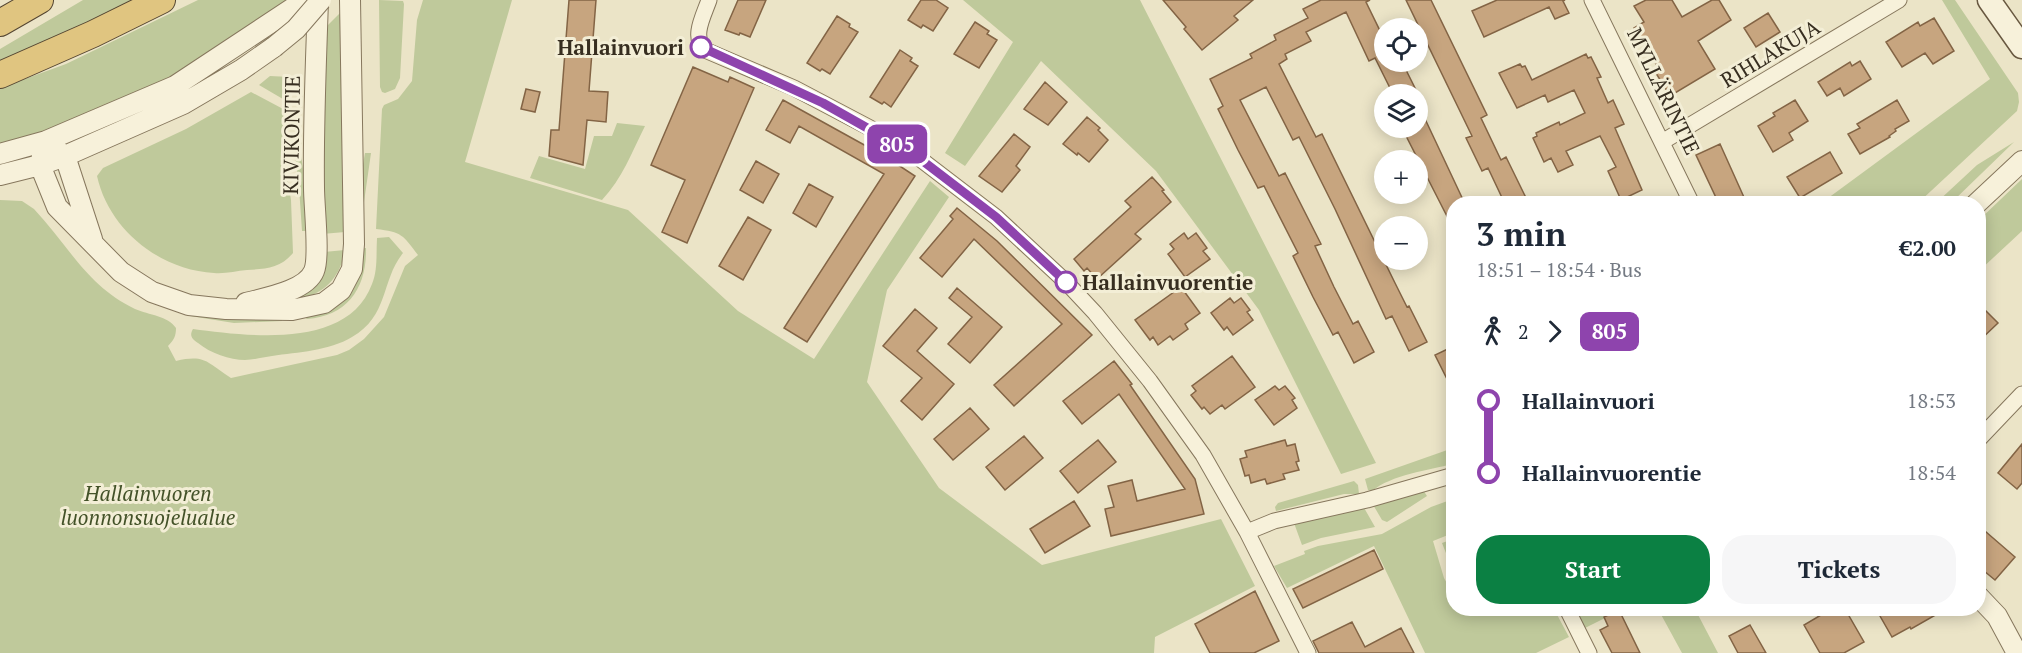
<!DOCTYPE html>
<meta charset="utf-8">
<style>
body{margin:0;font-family:"PT Serif",serif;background:#f6f6f7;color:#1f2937;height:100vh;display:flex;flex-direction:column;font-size:22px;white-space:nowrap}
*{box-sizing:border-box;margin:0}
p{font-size:20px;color:#747a83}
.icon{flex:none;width:33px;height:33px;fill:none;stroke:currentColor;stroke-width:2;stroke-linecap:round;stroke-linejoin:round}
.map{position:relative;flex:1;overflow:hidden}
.panel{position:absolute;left:1446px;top:196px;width:540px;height:420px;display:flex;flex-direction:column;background:#fff;border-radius:24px;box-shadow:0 3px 15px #0003}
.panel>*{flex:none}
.badge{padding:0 12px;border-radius:9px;font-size:21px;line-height:39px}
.buttons{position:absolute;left:1374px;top:18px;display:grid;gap:12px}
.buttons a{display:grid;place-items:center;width:54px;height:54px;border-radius:50%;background:#fff;box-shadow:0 3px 15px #0003;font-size:30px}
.map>.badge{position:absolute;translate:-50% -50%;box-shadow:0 0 0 3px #fff}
.legs{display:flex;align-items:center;gap:9px;height:66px;padding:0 30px;font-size:20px}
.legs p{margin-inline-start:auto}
.overview{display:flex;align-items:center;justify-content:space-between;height:102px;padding:0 30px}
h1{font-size:33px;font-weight:700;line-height:45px}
.primary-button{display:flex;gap:12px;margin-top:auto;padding:12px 30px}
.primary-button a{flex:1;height:69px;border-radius:24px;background:#0b8043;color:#fff;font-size:24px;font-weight:700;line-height:69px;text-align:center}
.primary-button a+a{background:#f6f6f7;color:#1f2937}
ul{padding:0 30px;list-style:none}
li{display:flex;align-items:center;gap:21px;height:72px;font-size:22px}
li i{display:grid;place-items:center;width:9px;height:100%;margin:0 8px;background:currentColor}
li i::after{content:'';width:15px;height:15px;margin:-8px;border:4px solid;border-radius:50%;background:#fff}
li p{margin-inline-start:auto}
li:first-child i{background:linear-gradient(#0000 50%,currentColor 0)}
li:last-child i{background:linear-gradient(currentColor 50%,#0000 0)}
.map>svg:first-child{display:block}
.green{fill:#bfc99b}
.building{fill:#c7a57f;stroke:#836445;stroke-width:1.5}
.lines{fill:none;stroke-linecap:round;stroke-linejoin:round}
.minor-casing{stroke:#86775d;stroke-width:17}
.tertiary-casing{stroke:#86775d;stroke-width:22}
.secondary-casing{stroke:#685840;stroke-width:25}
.trunk-casing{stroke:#544531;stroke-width:28}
.minor{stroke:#f7f1da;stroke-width:15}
.tertiary{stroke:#f7f1da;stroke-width:20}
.secondary{stroke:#f7f1da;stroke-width:22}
.trunk{stroke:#e0c580;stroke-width:26}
.tertiary-bridge-casing{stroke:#86775d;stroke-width:22;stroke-linecap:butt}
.tertiary-bridge{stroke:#f7f1da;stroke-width:20}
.line-1-casing{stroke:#fff;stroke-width:14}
.line-1{stroke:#8e44ad;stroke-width:9}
.stop-1-dot{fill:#fff;stroke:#8e44ad;stroke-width:3}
.labels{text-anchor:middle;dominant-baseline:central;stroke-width:6;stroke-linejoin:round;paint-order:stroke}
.stop-label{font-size:21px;font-weight:bold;fill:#372e20;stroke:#f3eed6;text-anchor:end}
.street-label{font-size:21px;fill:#372e20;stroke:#f3eed6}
.park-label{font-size:21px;font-style:italic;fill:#435228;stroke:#f3eed6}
</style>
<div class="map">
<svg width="2022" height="653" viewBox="0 0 2022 653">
<rect width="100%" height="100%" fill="#ebe4c7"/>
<path class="green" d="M83,0H142L0,69V49Z
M198,0H289C255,23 221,49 186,69C128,104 64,126 0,147V88L66,64Z
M379,0L403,1L404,4L400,78L395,89L385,93L382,92L380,87Z
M423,0H512L465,162L628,210L738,311L814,359L930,181L949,197L887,290L867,382L939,488L1042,565L1221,519L1255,586L1155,637L1154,653H0V200L22,201L34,209C68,245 87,286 135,309C149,315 168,316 176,328C176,336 174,340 168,346L176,361C206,354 207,363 231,378L337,355L349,350L364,339L384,317L405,266L418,255C403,235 402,232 376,229L382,109L384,105L398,99L412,81L417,20Z
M963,0H1140L1376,463L1341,474L1259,310L1156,171L1041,61L965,166L945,153L1013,42Z
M1942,0H1955L2018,93L2019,102L2017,111L1917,204H1820L1990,79Z
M344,9L345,232L322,234L325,28Z
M270,76L290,77V99L288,102L259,85Z
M251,92L285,110L284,156L291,200L293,253C281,268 265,269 247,270C236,271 225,274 214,273C160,270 109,230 97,176L103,168L186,129Z
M617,123L645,126C632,152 622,179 602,200L530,178L539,156L585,169L594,136H612Z
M2014,142L1950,204H1935L1977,165Z
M365,153H371L364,202V229H358V193Z
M295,155L301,156L306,187L309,231H302L299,187Z
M2022,179V231L1979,271V220Z
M389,237L403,253C381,280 389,316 352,337C329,351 298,352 272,356C263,357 254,360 245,360C230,360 210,353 198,343C192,339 189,336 193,329C247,336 348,350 372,284C378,270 376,253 377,238Z
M366,248C367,287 348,316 307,319L300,314L315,312L359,249Z
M345,250C341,276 325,294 299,299V294L324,252Z
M191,313L281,315L282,321L234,323L190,316Z
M1453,448V464C1429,470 1391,475 1372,491L1368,490L1365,479Z
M1354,481L1358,485L1359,494H1344L1276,511L1275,507L1278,503Z
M1423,490L1427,496L1387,522L1382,520L1372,503Z
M1453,499V533L1433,541L1444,578L1453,594L1454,609H1554L1569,637L1536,653H1425L1374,546L1287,588L1274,566L1305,554L1304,551L1318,546L1382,534L1431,507Z
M1363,506L1375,527L1321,538L1302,545L1294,523Z
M1453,539V571L1442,543Z
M1575,609H1623L1585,628Z
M1658,609H1695L1718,653H1682Z"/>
<path class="building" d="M569,0H596L589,91L608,92L606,122L587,120L583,165L549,156L551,130H559Z
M738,0H766L750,37L740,33L739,35L725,30Z
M921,0H936L948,8L933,31L923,25L921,28L908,20Z
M1163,0H1253L1234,16L1238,20L1202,50L1184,29L1186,27Z
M1321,0H1370L1366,2L1384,39V62H1402L1418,94H1393L1375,58L1369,61L1346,12L1306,32L1311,41L1285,54L1287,59L1279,64L1316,137L1322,134L1395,283L1407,307L1409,306L1427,342L1409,351L1392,316L1386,319L1335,209L1299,137L1293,140L1266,87L1240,100L1279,176L1285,173L1321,244L1315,246L1334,287L1353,324L1358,321L1374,352L1354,363L1338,332L1333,335L1313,297L1293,256L1298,253L1264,186L1258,188L1238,150L1218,109L1223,106L1210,79L1252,58L1250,54L1276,40L1274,35L1308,18L1303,9Z
M1406,0H1431L1487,115L1481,118L1501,160L1506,157L1529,204H1505L1488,168L1482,171L1466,138L1472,136Z
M1497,0H1565L1563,1L1569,13L1555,19L1549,7L1484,37L1472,11Z
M1646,0H1672L1682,17L1712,0H1719L1731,20L1698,41L1715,69L1670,96L1654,70L1658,67L1634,28L1644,22L1634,6Z
M1768,13L1780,32L1756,47L1744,28Z
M837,16L850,24L849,27L858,32L830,74L822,69L820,71L807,63Z
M1934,18L1954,51L1933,64L1925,53L1902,67L1886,42L1918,22L1920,26Z
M975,22L989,31L987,34L997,40L979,68L954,54Z
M900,50L912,58L910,61L918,66L891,107L884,102L882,104L870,97Z
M1586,54L1588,58L1591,57L1601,77L1597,78L1608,103L1613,100L1624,124L1615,128L1642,190L1621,200L1608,171L1616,167L1600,136L1566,151L1573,165L1558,172L1551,158L1544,162L1533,138L1537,136L1536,133L1559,122L1560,125L1585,113L1574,90L1548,102L1545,95L1517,108L1499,73L1520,64L1522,67L1525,66L1532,80Z
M1860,61L1871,79L1844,96L1840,88L1827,96L1818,82L1850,62L1852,66Z
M693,67L728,82L730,77L754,88L687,243L662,232L685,180L651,165Z
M1045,82L1067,102L1048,125L1024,109Z
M526,89L540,92L535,112L521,109Z
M783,100L886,157L915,176L807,342L784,328L884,174L799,126L790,143L766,130Z
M1795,100L1808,121L1789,133L1793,140L1773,152L1758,126L1775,116L1773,113Z
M1897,100L1909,121L1895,129L1896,131L1889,136L1890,137L1860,154L1848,134L1860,128L1857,124Z
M1418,104L1465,204H1454V230L1402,128H1418Z
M1087,117L1100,128L1098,130L1108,140L1089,162L1078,153L1077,155L1063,144Z
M1014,134L1030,147L1016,166L1020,170L1002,192L979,176Z
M1720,144L1747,204H1719L1696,155Z
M1830,152L1842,173L1800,198L1787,177Z
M756,161L779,174L763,203L740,190Z
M1152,177L1164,190L1162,191L1171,202L1135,234L1141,239L1097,279L1087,268L1084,271L1074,259L1131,207L1125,201Z
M809,184L833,197L816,227L793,213Z
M957,208L997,241L1092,335L1014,406L994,385L1062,324L974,239L942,277L920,258L953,219L950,216Z
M748,217L771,230L743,280L719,266Z
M1184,233L1188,239L1196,233L1207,248L1203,251L1210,259L1185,277L1168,254L1174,249L1170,244Z
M1181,287L1200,313L1185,324L1188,329L1173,340L1170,336L1158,345L1153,337L1150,340L1135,320Z
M957,288L1002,327L970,363L948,344L972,317L949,298Z
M1230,298L1234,303L1241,298L1250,310L1247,312L1253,320L1233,335L1227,327L1224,330L1211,313Z
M1978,303L1998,323L1978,342Z
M915,309L937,328L917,351L954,384L922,420L901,401L922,378L883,346Z
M1454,346V393L1435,355Z
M1232,356L1255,387L1225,409L1222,405L1210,414L1204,407L1202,409L1191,395L1196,391L1192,386Z
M1114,361L1132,384L1130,385L1195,479L1204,514L1111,536L1105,509L1114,507L1108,486L1132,480L1137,501L1185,489L1119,394L1082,424L1063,401Z
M1275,386L1279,390L1285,386L1295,398L1292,400L1297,408L1274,425L1255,400Z
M970,408L989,429L953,460L934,439Z
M1024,436L1043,458L1005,490L986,467Z
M1098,440L1116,462L1078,493L1060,471Z
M1285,440L1287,446L1295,444L1299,461L1296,462L1299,470L1283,474L1285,479L1267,484L1265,479L1251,483L1249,475L1245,476L1240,459L1247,457L1245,451Z
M2022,444V483L2017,489L1998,473Z
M1074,501L1090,526L1045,553L1030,529Z
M1978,525L2015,557L1995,580L1978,566Z
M1374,550L1383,569L1303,608L1293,589Z
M1255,591L1279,641L1254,653H1210L1195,624Z
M1831,609H1845L1864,642L1844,653H1820L1804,625Z
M1876,609H1946L1911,629L1910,627L1892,637Z
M1619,610L1640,653H1612L1600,630L1608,626L1604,617Z
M1352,622L1365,647L1401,628L1414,653H1319L1313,641Z
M1750,625L1766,653H1738L1729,636Z"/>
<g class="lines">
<defs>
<path id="minor" d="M709,0C704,15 691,37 705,50L794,88L870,128L915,155L996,217L1066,282L1095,313L1150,381L1203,455L1247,532L1308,653
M1592,0L1692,204
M1662,142L1899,0
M1978,440L2022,394
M1247,532L1274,521L1367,500L1454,475
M1567,609L1589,653"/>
<path id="tertiary" d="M46,141L40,165L57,207L121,272L152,292L189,305L226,309L292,310L324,303L341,290L352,269L354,244L350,0
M55,149L65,156L92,239
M0,154L46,141L175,86L305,0
M0,175L40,165L65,156L183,104L241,70L274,47
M1976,204L2022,161
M246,303C265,298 306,291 314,271C320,257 314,206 314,188C313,126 316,63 318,0
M1978,596L1997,616L2017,653"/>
<path id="secondary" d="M1989,0L2022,47"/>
<path id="trunk" d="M0,23L40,0
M0,75L93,34L162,0"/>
</defs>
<use href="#minor" class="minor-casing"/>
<use href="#tertiary" class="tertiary-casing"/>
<use href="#secondary" class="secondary-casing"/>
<use href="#trunk" class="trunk-casing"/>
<use href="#minor" class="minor"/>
<use href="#tertiary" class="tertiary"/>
<use href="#secondary" class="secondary"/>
<use href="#trunk" class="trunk"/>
<defs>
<path id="tertiary-bridge" d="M274,47L296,29L321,0"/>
</defs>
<use href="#tertiary-bridge" class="tertiary-bridge-casing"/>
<use href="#tertiary-bridge" class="tertiary-bridge"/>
</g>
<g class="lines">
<defs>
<path id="line-1" d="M701,47L823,103L915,155L996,217L1066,282"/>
</defs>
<use href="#line-1" class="line-1-casing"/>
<use href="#line-1" class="line-1"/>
</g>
<g class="stop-1-dot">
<circle cx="701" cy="47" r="10"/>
<circle cx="1066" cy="282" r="10"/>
</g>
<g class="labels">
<g class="stop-label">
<text x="684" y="47">Hallainvuori</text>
<text x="1082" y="282" text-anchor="start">Hallainvuorentie</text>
</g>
<g class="street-label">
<text transform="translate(1770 53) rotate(-31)">RIHLAKUJA</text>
<text transform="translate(1664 91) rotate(64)">MYLLÄRINTIE</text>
<text transform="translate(291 135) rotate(-89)">KIVIKONTIE</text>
</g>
<g class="park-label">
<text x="148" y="493">Hallainvuoren<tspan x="148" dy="24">luonnonsuojelualue</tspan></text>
</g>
</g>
</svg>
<div class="buttons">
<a><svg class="icon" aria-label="locate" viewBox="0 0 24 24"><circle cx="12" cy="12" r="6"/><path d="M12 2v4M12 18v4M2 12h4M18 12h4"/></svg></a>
<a><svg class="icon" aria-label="layers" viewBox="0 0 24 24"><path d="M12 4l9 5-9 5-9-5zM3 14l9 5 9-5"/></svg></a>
<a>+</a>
<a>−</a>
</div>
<b class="badge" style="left:897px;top:144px;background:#8e44ad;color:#fff">805</b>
<section class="panel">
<div class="overview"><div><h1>3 min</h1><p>18:51 – 18:54 · Bus</p></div><b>€2.00</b></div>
<div class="legs"><svg class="icon" aria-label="walk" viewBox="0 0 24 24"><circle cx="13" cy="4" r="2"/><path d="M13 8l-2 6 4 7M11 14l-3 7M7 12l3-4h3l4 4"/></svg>2<svg class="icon" aria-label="forward" viewBox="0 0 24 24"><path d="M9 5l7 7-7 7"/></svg><b class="badge" style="background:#8e44ad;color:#fff">805</b></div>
<ul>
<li><i style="color:#8e44ad"></i><b>Hallainvuori</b><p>18:53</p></li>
<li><i style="color:#8e44ad"></i><b>Hallainvuorentie</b><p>18:54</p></li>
</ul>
<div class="primary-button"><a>Start</a><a>Tickets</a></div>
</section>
</div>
